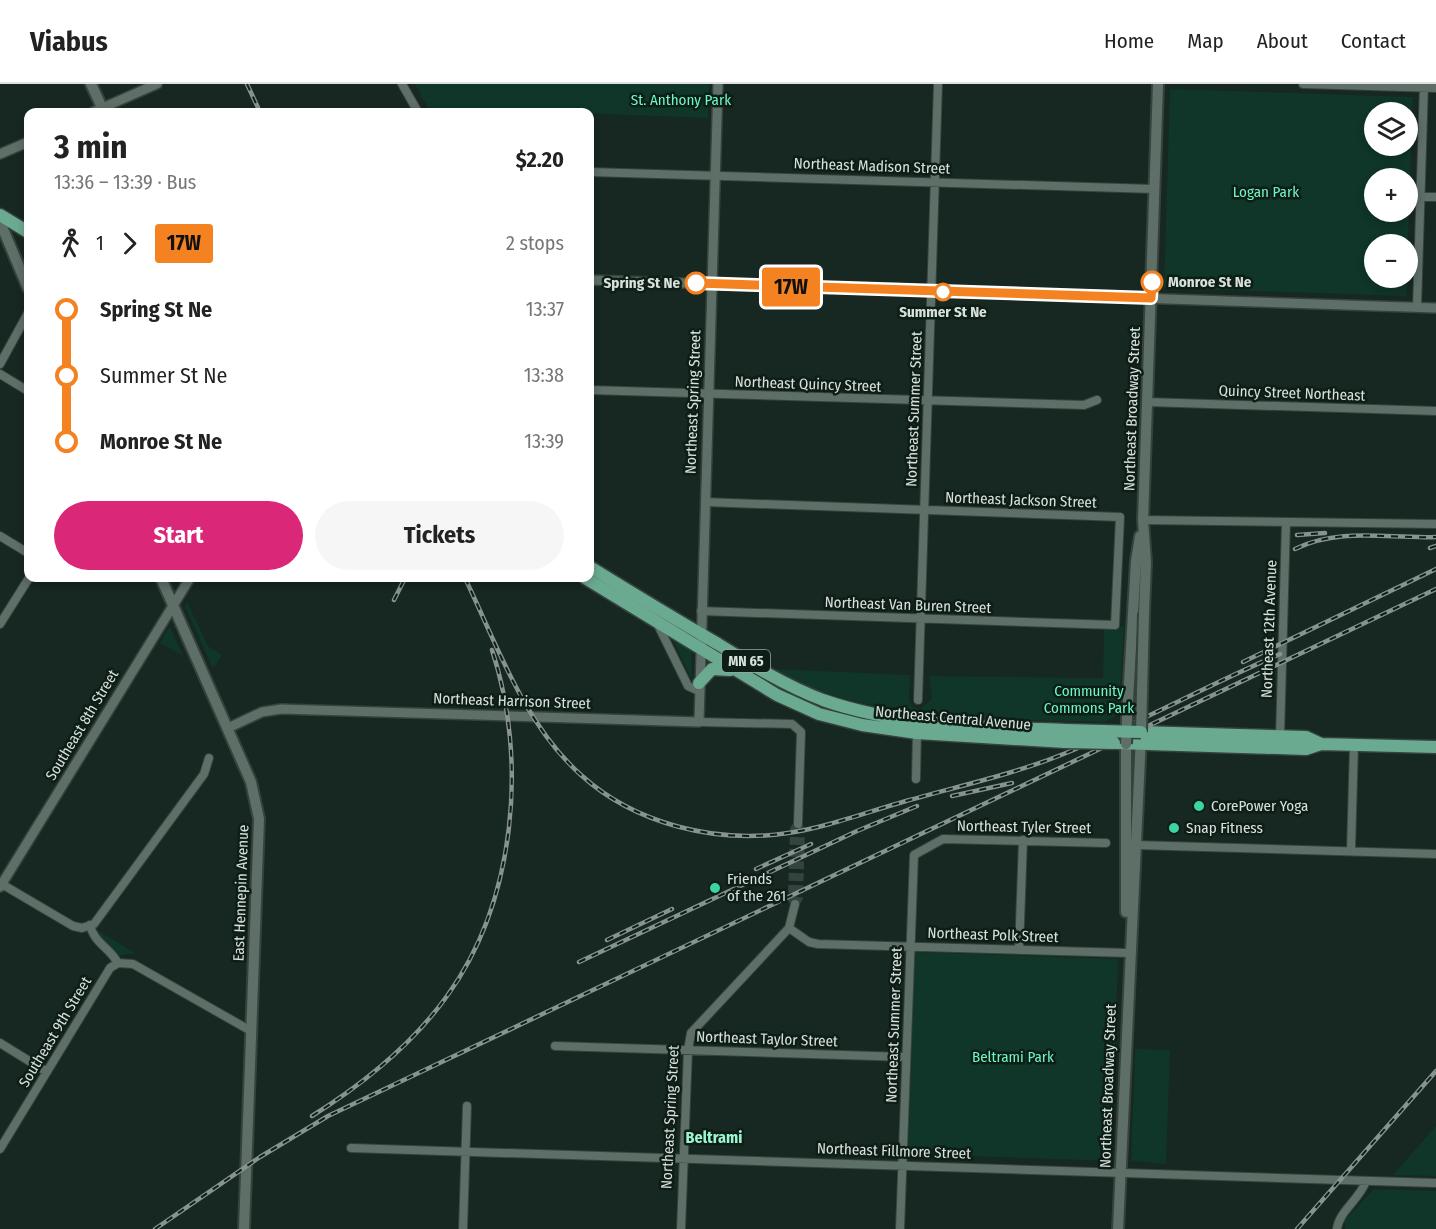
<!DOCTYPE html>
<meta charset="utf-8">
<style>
body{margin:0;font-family:"Fira Sans Condensed",sans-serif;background:#f6f6f6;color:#222;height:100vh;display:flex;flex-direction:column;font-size:22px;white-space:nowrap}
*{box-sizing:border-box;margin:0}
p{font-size:20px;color:#767676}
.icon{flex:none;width:33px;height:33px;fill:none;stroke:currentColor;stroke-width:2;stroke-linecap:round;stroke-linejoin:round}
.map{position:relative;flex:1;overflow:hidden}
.details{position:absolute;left:24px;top:24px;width:570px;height:474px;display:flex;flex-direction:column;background:#fff;border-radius:12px;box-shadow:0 3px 9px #0003}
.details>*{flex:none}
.badge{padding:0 12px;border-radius:4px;font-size:21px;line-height:39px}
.controls{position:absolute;left:1364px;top:18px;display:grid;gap:12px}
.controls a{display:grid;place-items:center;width:54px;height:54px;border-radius:50%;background:#fff;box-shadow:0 3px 9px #0003;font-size:30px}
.map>.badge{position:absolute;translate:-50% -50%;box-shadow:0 0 0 3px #fff}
.legs{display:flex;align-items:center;gap:9px;height:66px;padding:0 30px;font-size:20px}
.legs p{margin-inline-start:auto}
.headline{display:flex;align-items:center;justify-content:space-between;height:102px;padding:0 30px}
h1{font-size:33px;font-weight:700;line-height:45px}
.cta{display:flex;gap:12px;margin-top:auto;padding:12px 30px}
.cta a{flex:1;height:69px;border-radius:36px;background:#db2777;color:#fff;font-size:24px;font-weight:700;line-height:69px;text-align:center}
.cta a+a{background:#f6f6f6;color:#222}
ul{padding:0 30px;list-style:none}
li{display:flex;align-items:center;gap:21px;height:66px;font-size:22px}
li i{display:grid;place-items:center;width:9px;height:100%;margin:0 8px;background:currentColor}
li i::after{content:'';width:15px;height:15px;margin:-8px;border:4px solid;border-radius:50%;background:#fff}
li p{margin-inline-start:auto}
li:first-child i{background:linear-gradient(#0000 50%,currentColor 0)}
li:last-child i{background:linear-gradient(currentColor 50%,#0000 0)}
header{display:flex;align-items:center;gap:36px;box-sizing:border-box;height:84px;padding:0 30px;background:#fff;border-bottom:2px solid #e0e0e0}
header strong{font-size:28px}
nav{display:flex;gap:33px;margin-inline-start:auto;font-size:21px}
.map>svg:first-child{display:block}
.green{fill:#0f3628;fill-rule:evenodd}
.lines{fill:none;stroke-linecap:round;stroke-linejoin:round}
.minor-tunnel{stroke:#34433d;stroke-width:8;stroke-dasharray:8 4;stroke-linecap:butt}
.minor-casing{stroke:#36423d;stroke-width:10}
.tertiary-casing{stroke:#36423d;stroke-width:12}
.secondary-casing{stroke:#36423d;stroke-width:14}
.primary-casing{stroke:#36423d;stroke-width:15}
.minor{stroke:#5d6f67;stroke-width:8}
.tertiary{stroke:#5d6f67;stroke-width:9}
.secondary{stroke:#5d6f67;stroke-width:10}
.primary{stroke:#6aaa90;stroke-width:12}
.rail-casing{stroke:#87938e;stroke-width:4.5}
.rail{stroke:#0e1e17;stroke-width:2;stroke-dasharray:7;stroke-linecap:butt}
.secondary-bridge-casing{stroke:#36423d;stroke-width:14;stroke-linecap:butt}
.primary-bridge-casing{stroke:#36423d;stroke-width:15;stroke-linecap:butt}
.secondary-bridge{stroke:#5d6f67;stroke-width:10}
.primary-bridge{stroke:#6aaa90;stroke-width:12}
.line-1-casing{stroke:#fff;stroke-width:14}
.line-1{stroke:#f58220;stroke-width:9}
.stop-1-dot{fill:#fff;stroke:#f58220;stroke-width:3}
.poi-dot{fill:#3dd4a3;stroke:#0e1e17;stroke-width:2}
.labels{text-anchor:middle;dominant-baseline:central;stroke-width:5;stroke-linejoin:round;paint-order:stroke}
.shield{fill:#0e1e17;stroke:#9ba7a2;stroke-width:1.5}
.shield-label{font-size:14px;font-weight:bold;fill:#d8e2dd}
.park-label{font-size:15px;fill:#6df7c5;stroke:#0e1e17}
.street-label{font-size:15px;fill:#d8e2dd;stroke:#0e1e17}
.stop-label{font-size:15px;font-weight:bold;fill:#d8e2dd;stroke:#0e1e17;text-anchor:start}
.poi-label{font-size:15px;fill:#d8e2dd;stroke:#0e1e17;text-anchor:start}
.neighbourhood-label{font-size:16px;font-weight:bold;fill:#9cf5d0;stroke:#0e1e17}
</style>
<header>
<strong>Viabus</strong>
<nav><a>Home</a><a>Map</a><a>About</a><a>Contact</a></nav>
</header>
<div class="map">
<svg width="1436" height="1145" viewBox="0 0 1436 1145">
<rect width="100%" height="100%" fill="#172721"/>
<path class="green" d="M415,0H709L708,34L473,25L465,28H430Z
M1170,5L1413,13L1407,181V160H1374V194H1407L1406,212L1164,204ZM1374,28H1407V62H1374ZM1374,94H1407V128H1374Z
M187,518L208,562L222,571L213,585L185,522Z
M170,542L183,572L160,559Z
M1104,542L1124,543L1119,630L1104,638C1002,635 863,639 774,585L910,591L909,616L913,623L920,625L932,615L929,592L1103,594Z
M672,554L691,567L692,594H691Z
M97,846L135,869L118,872L97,854L95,847Z
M915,868L1118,875L1112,1077L908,1070Z
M1135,965L1170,966L1166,1080L1131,1077Z
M1436,1042V1092L1393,1091Z
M1374,1105L1436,1107V1145H1345V1136Z"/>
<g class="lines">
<path class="minor-tunnel" d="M795,820L792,815L794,745L798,740
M795,820L799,814L801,747L798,740"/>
<defs>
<path id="minor" d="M402,0L418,28
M1303,0L1436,4
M590,88L1154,105
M1420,113H1436
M1417,223L1424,0
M0,280L28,229
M0,290L28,307
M590,306L1084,321L1097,316
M1147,318L1436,327
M1143,436L1436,440
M0,452L28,469
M701,527L1115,541L1120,433L705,418
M657,539L688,602L699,607
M0,540L29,494
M918,616L938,0
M699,638L792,640L801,648L798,740
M1280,652L1286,438
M916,695L917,647
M1136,761L1436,770
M1351,766L1354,661
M0,799L73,842L82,844L94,840L204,690L209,674
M90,841C94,859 109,863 118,879
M789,844L809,858L818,860L1129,869
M1019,866L1023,756
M118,879L133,880L251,947
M0,959L47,988
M555,962L906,973
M351,1064L1436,1099
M0,1065L110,884L118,879
M463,1145L467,1022
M681,1145L688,966L691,949L789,844L795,820
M900,1145L914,771L943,755L1106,759
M1337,1145C1339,1127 1360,1115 1366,1097"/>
<path id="tertiary" d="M93,28L157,0
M0,70L28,58
M590,196L1436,224
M228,644L262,628L281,625L699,638L718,0
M0,803L190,494"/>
<path id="secondary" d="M91,0L104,28
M0,138L28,204
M161,494L251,698L259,735L244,1145
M1144,529L1146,478L1143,436L1158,0
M1127,634L1136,477L1140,452
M1126,660V828
M1118,1145L1141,652"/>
<path id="primary" d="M0,131L28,148
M590,483C632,509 675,535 718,560C752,581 786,602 823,616C900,643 986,643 1066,646
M585,494L777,611L819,630L862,641L917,649L1065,658
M699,599L712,585L730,586
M1141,648L1306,653L1321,660
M1117,659L1306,665L1321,660L1436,663"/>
</defs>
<use href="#minor" class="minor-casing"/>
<use href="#tertiary" class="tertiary-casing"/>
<use href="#secondary" class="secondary-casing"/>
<use href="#primary" class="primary-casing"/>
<use href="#minor" class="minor"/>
<use href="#tertiary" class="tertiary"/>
<use href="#secondary" class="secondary"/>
<use href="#primary" class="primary"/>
<defs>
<path id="rail" d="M247,0L260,28
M1297,451L1325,449
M1430,464L1436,462
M1295,465C1340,443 1388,455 1436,453
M465,494C497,561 524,640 581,691C635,740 716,760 788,749C828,743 867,728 906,717C959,702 1015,690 1066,669C1139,639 1208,601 1280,570
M394,516L405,494
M1243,578L1436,485
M952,712L1012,699
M756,785L811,760
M607,856L672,825
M579,878L857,747L917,722
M312,1032C363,1000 412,961 447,912C516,817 528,675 492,566
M155,1145L260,1073L328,1032L1436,505
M1297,1145L1436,987"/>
</defs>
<use href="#rail" class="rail-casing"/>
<use href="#rail" class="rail"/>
<defs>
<path id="secondary-bridge" d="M1141,648L1144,529
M1126,660L1127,634"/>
<path id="primary-bridge" d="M1066,646L1141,648
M1065,658L1114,659"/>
</defs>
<use href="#secondary-bridge" class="secondary-bridge-casing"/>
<use href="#primary-bridge" class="primary-bridge-casing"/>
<use href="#secondary-bridge" class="secondary-bridge"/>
<use href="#primary-bridge" class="primary-bridge"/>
</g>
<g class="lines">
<defs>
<path id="line-1" d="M696,199L1151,214L1152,198"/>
</defs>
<use href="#line-1" class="line-1-casing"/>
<use href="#line-1" class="line-1"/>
</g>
<g class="stop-1-dot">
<circle cx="1152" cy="198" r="10"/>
<circle cx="696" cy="199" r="10"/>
<circle cx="943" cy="208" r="8"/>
</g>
<g class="poi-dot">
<circle cx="1199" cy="722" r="6"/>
<circle cx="1174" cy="744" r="6"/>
<circle cx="715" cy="804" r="6"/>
</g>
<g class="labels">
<rect class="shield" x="722" y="566" width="48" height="22" rx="4.5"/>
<g class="shield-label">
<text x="746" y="577">MN 65</text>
</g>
<g class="park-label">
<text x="681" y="16">St. Anthony Park</text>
<text x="1266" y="108">Logan Park</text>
<text x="1089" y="607">Community<tspan x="1089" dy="17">Commons Park</tspan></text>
<text x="1013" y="973">Beltrami Park</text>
</g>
<g class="street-label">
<text transform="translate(872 82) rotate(2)">Northeast Madison Street</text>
<text transform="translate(808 300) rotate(2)">Northeast Quincy Street</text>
<text transform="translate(1292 309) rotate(2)">Quincy Street Northeast</text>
<text transform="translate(693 318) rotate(-88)">Northeast Spring Street</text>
<text transform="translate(914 325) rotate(-88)">Northeast Summer Street</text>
<text transform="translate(1132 325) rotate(-88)">Northeast Broadway Street</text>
<text transform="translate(1021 416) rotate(2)">Northeast Jackson Street</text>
<text transform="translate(908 521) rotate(2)">Northeast Van Buren Street</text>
<text transform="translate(1269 545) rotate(-88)">Northeast 12th Avenue</text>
<text transform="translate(512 617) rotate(2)">Northeast Harrison Street</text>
<text transform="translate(953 634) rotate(5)">Northeast Central Avenue</text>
<text transform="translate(82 641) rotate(-59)">Southeast 8th Street</text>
<text transform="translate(1024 743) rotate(1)">Northeast Tyler Street</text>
<text transform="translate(241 809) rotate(-88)">East Hennepin Avenue</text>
<text transform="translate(993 851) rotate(2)">Northeast Polk Street</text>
<text transform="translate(894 941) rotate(-88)">Northeast Summer Street</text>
<text transform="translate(55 948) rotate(-59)">Southeast 9th Street</text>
<text transform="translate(767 955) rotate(2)">Northeast Taylor Street</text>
<text transform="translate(1108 1002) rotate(-88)">Northeast Broadway Street</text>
<text transform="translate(670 1033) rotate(-87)">Northeast Spring Street</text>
<text transform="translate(894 1067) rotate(2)">Northeast Fillmore Street</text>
</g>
<g class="stop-label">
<text x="1168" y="198">Monroe St Ne</text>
<text x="680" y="199" text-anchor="end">Spring St Ne</text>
<text x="943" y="228" text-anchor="middle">Summer St Ne</text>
</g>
<g class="poi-label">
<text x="1211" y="722">CorePower Yoga</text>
<text x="1186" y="744">Snap Fitness</text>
<text x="727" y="795">Friends<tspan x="727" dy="17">of the 261</tspan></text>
</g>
<g class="neighbourhood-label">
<text x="714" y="1053">Beltrami</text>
</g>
</g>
</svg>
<div class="controls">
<a><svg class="icon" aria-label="layers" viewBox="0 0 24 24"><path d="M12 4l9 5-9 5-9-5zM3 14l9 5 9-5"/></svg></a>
<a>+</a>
<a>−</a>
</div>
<b class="badge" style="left:791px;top:203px;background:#f58220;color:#111">17W</b>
<section class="details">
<div class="headline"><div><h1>3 min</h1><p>13:36 – 13:39 · Bus</p></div><b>$2.20</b></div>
<div class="legs"><svg class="icon" aria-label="walk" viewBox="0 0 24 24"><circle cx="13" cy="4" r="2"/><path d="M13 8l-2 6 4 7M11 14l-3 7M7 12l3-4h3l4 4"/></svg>1<svg class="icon" aria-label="forward" viewBox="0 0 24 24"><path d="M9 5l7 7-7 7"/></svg><b class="badge" style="background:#f58220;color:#111">17W</b><p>2 stops</p></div>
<ul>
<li><i style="color:#f58220"></i><b>Spring St Ne</b><p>13:37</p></li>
<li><i style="color:#f58220"></i><span>Summer St Ne</span><p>13:38</p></li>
<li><i style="color:#f58220"></i><b>Monroe St Ne</b><p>13:39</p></li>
</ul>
<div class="cta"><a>Start</a><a>Tickets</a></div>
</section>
</div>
